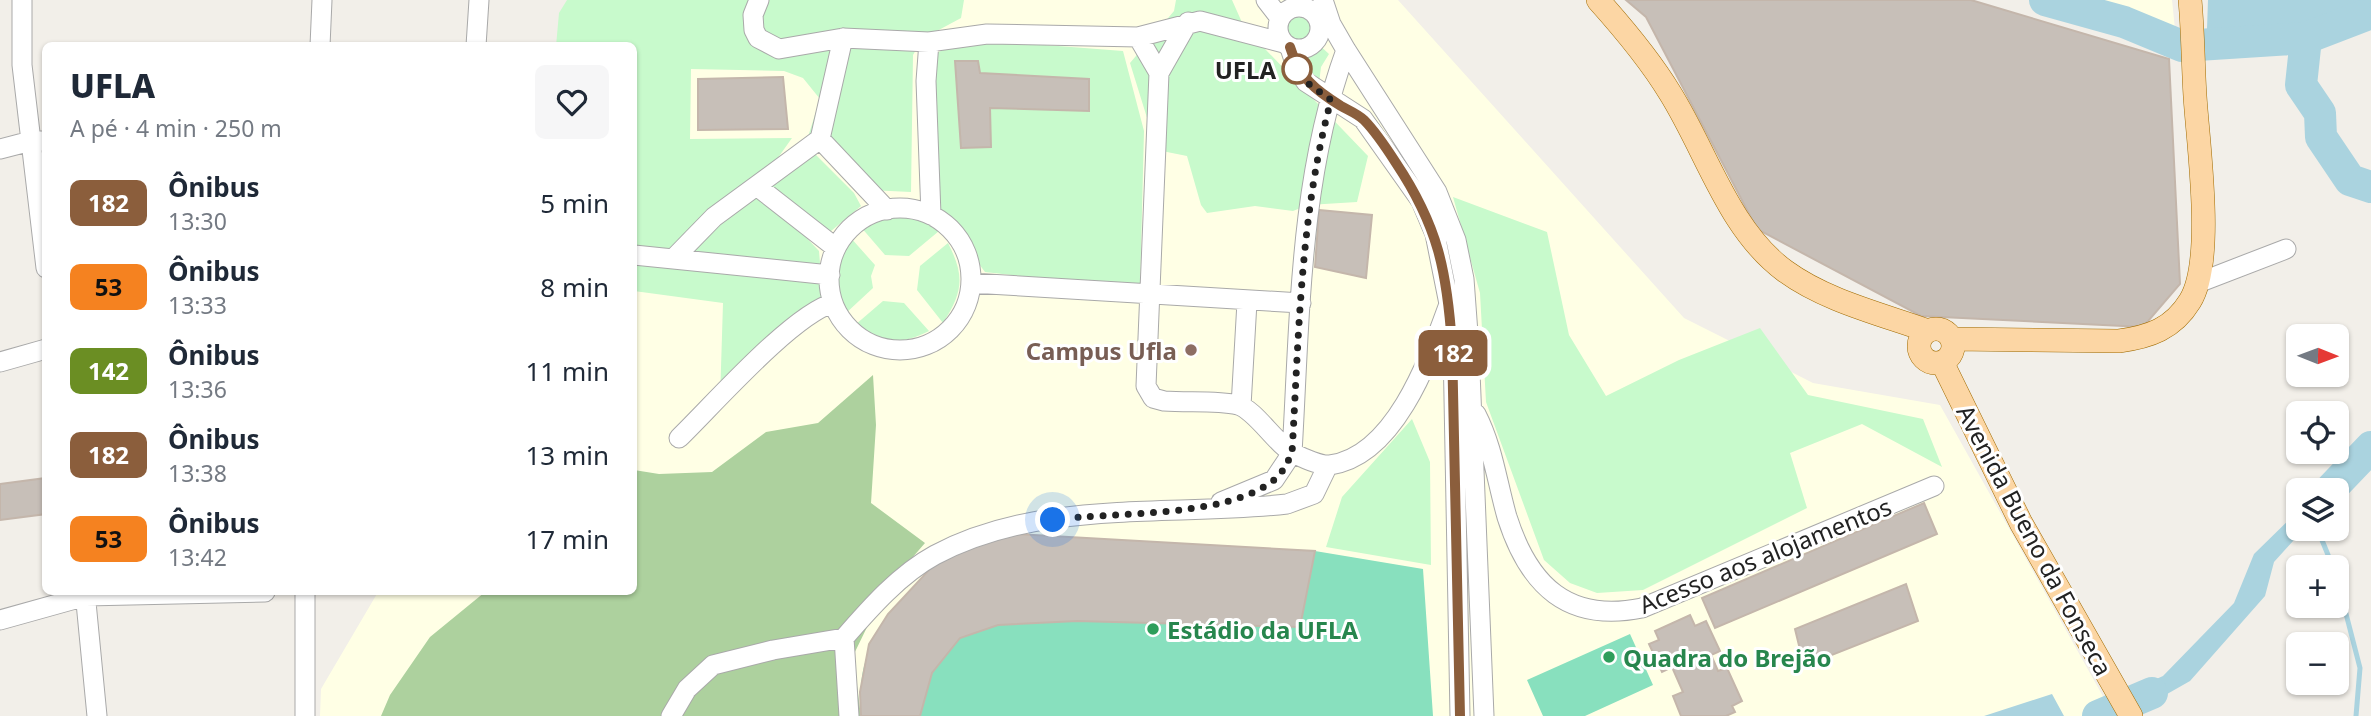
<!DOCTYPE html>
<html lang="pt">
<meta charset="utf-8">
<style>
body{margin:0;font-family:"Noto Sans",sans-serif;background:#f6f6f7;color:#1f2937;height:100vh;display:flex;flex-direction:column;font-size:26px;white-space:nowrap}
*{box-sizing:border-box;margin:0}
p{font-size:23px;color:#747a83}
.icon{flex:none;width:38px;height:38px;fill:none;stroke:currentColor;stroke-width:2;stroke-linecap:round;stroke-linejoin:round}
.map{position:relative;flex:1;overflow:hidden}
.sheet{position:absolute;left:42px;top:42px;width:595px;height:553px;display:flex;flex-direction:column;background:#fff;border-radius:10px;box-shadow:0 2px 5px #0004}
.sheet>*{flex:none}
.badge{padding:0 14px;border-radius:10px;font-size:24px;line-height:46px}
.needle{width:46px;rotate:91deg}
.buttons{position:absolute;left:2286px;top:324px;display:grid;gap:14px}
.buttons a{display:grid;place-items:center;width:63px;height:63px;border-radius:10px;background:#fff;box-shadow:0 2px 5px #0004;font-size:35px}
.you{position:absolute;width:35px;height:35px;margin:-18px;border:5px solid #fff;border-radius:50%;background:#1a73e8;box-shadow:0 0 0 10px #1a73e833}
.map>.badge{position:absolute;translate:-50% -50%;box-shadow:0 0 0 4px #fff}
.round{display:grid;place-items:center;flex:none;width:74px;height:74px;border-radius:10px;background:#f6f6f7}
.headline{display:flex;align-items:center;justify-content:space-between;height:119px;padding:0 28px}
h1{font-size:33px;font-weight:800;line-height:52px}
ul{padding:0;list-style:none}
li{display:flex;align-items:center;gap:21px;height:84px;padding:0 28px}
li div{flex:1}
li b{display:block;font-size:26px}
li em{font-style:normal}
li .badge{min-width:77px;font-weight:700;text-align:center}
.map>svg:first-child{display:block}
.education{fill:#ffffe5}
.forest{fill:#add19e}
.park{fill:#c8facc;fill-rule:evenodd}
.pitch{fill:#88e0be}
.water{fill:#aad3df}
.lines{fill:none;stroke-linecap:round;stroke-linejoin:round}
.stream{stroke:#aad3df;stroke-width:5}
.river{stroke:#aad3df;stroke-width:32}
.building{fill:#c7bfb8;stroke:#c4b6ab;stroke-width:2}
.minor-casing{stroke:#a9a9a9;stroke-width:21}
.major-casing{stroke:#a06b00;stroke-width:24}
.minor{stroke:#fff;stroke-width:19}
.major{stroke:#fcd6a4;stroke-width:23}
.line-casing{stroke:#fff;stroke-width:16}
.line{stroke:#8b5e3c;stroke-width:10}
.walk{stroke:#222;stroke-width:7;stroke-dasharray:0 12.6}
.stop-dot{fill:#fff;stroke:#8b5e3c;stroke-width:3.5}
.education-dot{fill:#8d6e63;stroke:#fff;stroke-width:2.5}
.leisure-dot{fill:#2e9e5b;stroke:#fff;stroke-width:2.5}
.labels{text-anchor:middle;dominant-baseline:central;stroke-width:6;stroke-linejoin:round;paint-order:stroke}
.stop-label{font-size:24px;font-weight:bold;fill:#222;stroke:#fff;text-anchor:end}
.education-label{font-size:24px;font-weight:bold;fill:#785e54;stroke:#fff;text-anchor:end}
.street-label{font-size:24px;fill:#222;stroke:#fff}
.leisure-label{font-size:24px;font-weight:bold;fill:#27864d;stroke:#fff;text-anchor:start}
</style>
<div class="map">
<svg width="2371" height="716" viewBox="0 0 2371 716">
<rect width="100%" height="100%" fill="#f2efe9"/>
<path class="education" d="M698,0H1398L1684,318L1813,383L1940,405L2114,716H320L321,689L378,592H634V137Z
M2065,0H2172L2175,29Z"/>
<path class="forest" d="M873,375L876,425L871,503L925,543L886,588L853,656L861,716H381L390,695L430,637L485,592H634V470L659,474L712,472L766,432L818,423Z"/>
<path class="park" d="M567,0H964L961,18L922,39L913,55L911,192L869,190L815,147V154L854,193L861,206L825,236L766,195L819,251L823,300L720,400L723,303L634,291V46H556L559,13ZM691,69L784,71L803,78L820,99L807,140L758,186L792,138L690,139Z
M1176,0H1232L1244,27L1368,156L1357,202L1308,205L1293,211L1255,206L1207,213L1201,205L1187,156L1157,150L1130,63L1174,11Z
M1284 28a13 13 0 1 1 26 0a13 13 0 1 1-26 0Z
M967,39L1123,51L1144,131L1140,290L985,272L932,201L930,56Z
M1317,43L1329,54L1321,67L1319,83L1296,57L1309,53Z
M1453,197L1547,232L1569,335L1606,396L1679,360L1760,328L1808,395L1923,419L1942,467L1862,424L1790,453L1807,508L1643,590L1597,593L1570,583L1544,560L1486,402L1480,293Z
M901,212L919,215L939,231L909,256L885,255L860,226L879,217Z
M850,237L875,265L871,276L873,288L845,314C830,286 832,263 850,237Z
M948,243C965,276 963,292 943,323L917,290L920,266Z
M883,301L904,303L929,331C901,345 880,345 855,325Z
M1412,419L1430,462L1431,565L1326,547L1342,497Z"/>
<path class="pitch" d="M1315,551L1423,569L1433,716H861C858,674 866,649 888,614Z
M1630,634L1653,685L1585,716H1543L1527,680Z"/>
<path class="water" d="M2208,0H2371V3L2318,25L2207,29Z
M2298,511V528L2304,529L2274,562L2265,596L2190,681L2139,710L2128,692L2163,676L2234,603L2254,554Z
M2052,694L2064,716H1984Z"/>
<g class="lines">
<path class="stream" d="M2317,528L2333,567
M2336,575L2360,668L2356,716"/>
<path class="river" d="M2045,0L2124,22L2182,46L2306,38
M2371,13L2306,38L2301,85L2320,113L2321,137L2350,180L2371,187
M2330,490L2371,447
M2098,716L2152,693"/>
</g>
<path class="building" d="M1626,0H1971L2169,59L2180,284L2143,327L1921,316L1757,229L1646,17Z
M955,61H978L980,73L1089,79V111L990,108L991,147L961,148Z
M783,77L788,129L698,130V79Z
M1319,210L1372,215L1366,278L1315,267Z
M46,478V514L0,520V484Z
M1924,503L1937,534L1715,628L1702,598Z
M1014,534L1315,551L1300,627L1077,621L998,625L960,638L932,673L920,716H861L860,692L869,644L888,614L941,557Z
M1906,584L1918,621L1804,666L1795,629Z
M1690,615L1695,626L1706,621L1720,651L1711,655L1718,671L1727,668L1742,701L1732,706L1735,712L1726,716H1681L1673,696L1683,692L1672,667L1662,672L1649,644L1659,640L1655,631Z"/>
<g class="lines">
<defs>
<path id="minor" d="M22,0V65L46,268
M759,0L753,15L754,30L758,38L779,49L843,38L929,42L987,34L1138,37L1200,21L1284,43
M1266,0L1280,18
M1323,0L1331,24L1346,50L1437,192L1456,240L1464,279L1469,347L1484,716
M1278 28a21 21 0 1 1 42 0a21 21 0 1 1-42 0Z
M1188,22L1159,73L1146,386L1153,398L1164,401C1187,403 1216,400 1238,405C1256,410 1276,445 1295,454C1303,458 1321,466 1330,465C1396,456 1430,356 1449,304
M1138,37L1159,73
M843,38L820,139L887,210
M929,42L926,81L931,215
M320,46L322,0
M476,46L479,0
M1290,48L1297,69L1306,82L1363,119L1421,201L1435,234L1449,304L1453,345L1460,716
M0,149L31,141H46
M758,187L836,248
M829 279a71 71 0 1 1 142 0a71 71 0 1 1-142 0Z
M634,255L830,275
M675,257L714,217L820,139
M971,283L1301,303
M2198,283L2286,249
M0,362L46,349
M1241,406L1247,302
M1476,414C1493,447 1497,482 1507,517C1529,586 1568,623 1642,608L1934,486
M679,438C713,405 792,315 833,303
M1221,502L1274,480L1292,453C1300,319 1299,178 1346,50
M85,592L97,716
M0,620L86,596L265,592
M305,716V592
M671,716L687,689L713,665L773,650L844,638
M849,716L844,638C870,608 900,574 935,555C1042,498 1171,517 1287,504L1314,494L1328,465"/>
<path id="major" d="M1598,0C1624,29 1650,60 1670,93C1707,152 1728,229 1785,271C1826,301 1881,314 1928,331
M1919 346a17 17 0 1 1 34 0a17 17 0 1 1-34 0Z
M1952,339L2119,341C2149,337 2173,329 2190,301C2215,261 2198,145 2195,96C2193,64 2193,32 2190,0
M1942,362L2021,523L2131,716"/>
</defs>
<use href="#minor" class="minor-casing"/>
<use href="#major" class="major-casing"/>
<use href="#minor" class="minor"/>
<use href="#major" class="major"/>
</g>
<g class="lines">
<defs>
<path id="line" d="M1290,47C1299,77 1315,90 1341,106C1348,110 1358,114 1364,120C1376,132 1387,149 1396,163C1438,226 1447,271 1452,345L1460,716"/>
</defs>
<use href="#line" class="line-casing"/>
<use href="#line" class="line"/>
<path class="walk" d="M1053,520C1114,511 1225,519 1274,480C1283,473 1287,463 1292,453C1299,335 1300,215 1331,100L1306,82L1297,69"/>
</g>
<circle class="stop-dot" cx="1297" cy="69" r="14"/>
<circle class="education-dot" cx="1191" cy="350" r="7"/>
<g class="leisure-dot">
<circle cx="1153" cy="629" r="7"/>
<circle cx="1609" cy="657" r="7"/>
</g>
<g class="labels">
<g class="stop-label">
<text x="1276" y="69">UFLA</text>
</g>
<g class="education-label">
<text x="1177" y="350">Campus Ufla</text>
</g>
<g class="street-label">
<text transform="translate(2035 540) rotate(62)">Avenida Bueno da Fonseca</text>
<text transform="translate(1765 555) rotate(-22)">Acesso aos alojamentos</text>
</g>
<g class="leisure-label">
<text x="1167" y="629">Estádio da UFLA</text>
<text x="1623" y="657">Quadra do Brejão</text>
</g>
</g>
</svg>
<div class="buttons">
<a><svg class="needle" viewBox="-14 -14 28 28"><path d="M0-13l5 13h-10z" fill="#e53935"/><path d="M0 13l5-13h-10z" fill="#747a83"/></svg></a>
<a><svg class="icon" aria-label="locate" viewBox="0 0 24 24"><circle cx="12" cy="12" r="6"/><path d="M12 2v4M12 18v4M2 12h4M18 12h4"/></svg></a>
<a><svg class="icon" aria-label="layers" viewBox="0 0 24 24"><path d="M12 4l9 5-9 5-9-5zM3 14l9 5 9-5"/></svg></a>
<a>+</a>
<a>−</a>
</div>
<div class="you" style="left:1053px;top:520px"></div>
<b class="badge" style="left:1453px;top:353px;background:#8b5e3c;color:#fff">182</b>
<section class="sheet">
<div class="headline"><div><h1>UFLA</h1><p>A pé · 4 min · 250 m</p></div><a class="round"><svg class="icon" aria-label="heart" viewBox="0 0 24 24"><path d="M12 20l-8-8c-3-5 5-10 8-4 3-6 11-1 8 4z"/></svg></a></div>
<ul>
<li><span class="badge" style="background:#8b5e3c;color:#fff">182</span><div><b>Ônibus</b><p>13:30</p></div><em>5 min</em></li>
<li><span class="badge" style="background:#f58220;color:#111">53</span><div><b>Ônibus</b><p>13:33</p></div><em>8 min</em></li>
<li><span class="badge" style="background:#6b8e23;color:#fff">142</span><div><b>Ônibus</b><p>13:36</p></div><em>11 min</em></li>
<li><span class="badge" style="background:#8b5e3c;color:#fff">182</span><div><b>Ônibus</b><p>13:38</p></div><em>13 min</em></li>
<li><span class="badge" style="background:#f58220;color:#111">53</span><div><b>Ônibus</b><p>13:42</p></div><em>17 min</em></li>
</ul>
</section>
</div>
